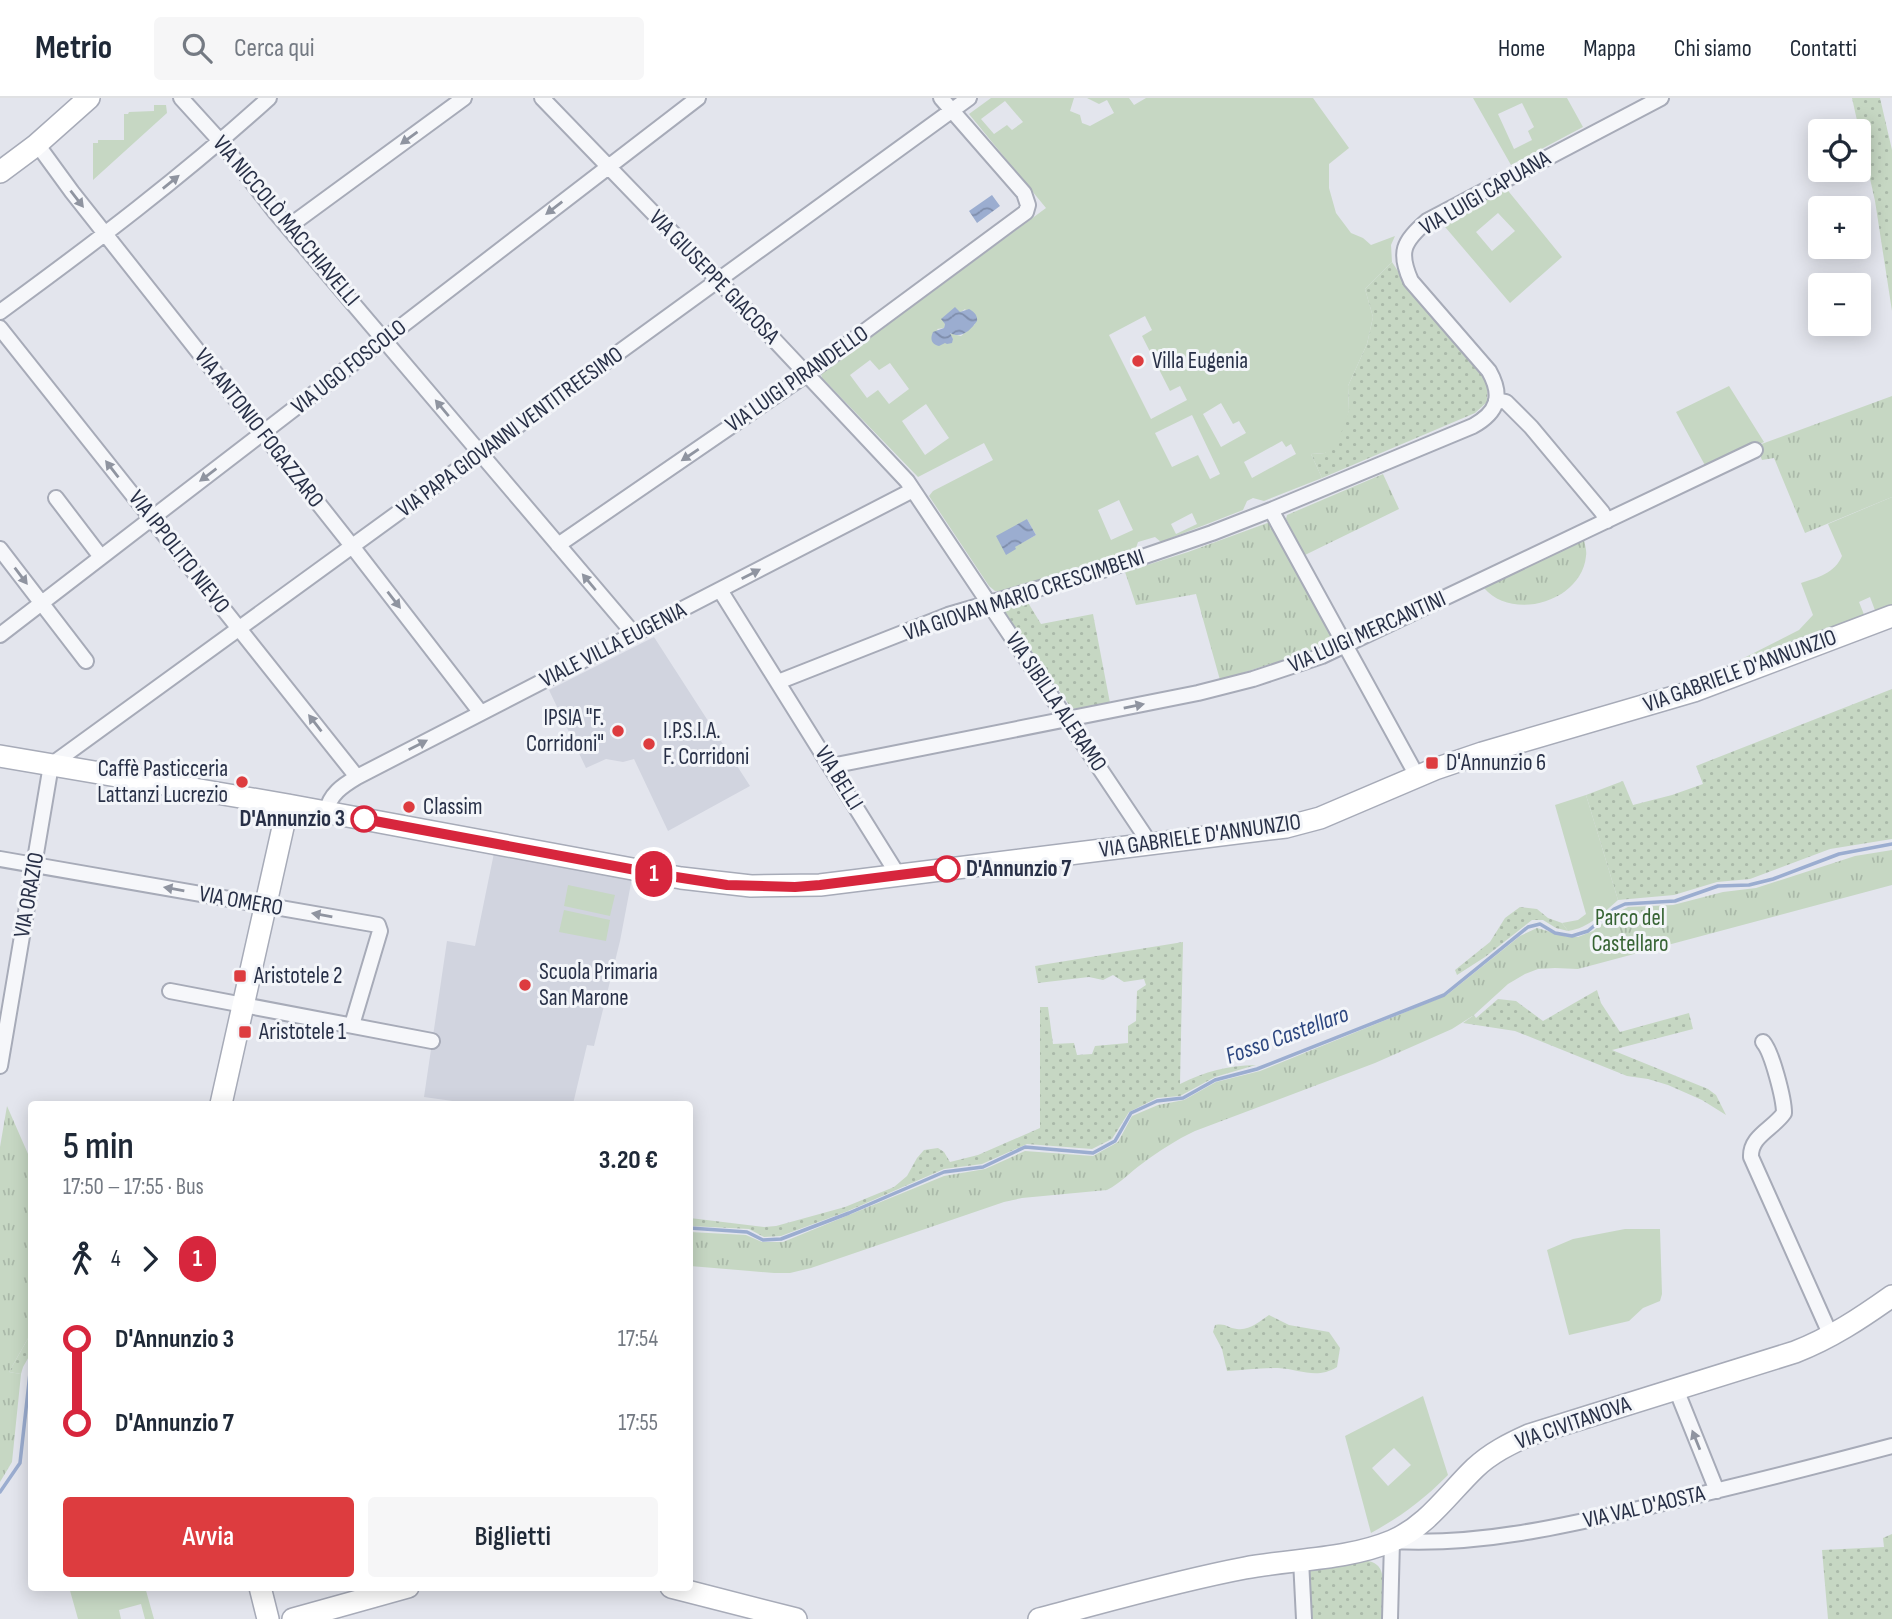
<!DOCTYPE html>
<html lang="it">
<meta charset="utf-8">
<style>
body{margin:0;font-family:"Sofia Sans Condensed",sans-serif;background:#f6f6f7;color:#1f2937;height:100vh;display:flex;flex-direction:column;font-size:26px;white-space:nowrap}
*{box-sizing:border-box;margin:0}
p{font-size:23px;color:#747a83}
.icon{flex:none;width:38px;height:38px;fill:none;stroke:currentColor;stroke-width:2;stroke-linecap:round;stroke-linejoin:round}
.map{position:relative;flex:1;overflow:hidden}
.sheet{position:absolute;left:28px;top:1003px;width:665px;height:490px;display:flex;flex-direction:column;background:#fff;border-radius:7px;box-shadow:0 4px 18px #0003}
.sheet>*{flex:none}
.badge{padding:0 14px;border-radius:23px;font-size:24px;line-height:46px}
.fabs{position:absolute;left:1808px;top:21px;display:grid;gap:14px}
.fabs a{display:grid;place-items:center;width:63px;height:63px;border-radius:7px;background:#fff;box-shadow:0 4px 18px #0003;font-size:35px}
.map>.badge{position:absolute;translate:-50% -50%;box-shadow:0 0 0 4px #fff}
.legs{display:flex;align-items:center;gap:10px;height:77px;padding:0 35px;font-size:23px}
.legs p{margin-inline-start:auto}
.summary{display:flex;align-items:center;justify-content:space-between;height:119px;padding:0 35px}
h1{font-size:38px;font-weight:600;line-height:52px}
.cta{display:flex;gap:14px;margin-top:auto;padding:14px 35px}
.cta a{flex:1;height:80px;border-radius:7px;background:#dd3c3f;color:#fff;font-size:28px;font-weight:600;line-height:80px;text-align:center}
.cta a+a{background:#f6f6f7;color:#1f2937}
ul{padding:0 35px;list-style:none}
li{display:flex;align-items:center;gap:24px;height:84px;font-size:26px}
li i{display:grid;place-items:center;width:10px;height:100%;margin:0 9px;background:currentColor}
li i::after{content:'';width:18px;height:18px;margin:-9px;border:5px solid;border-radius:50%;background:#fff}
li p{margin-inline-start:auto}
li:first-child i{background:linear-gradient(#0000 50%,currentColor 0)}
li:last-child i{background:linear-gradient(currentColor 50%,#0000 0)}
header{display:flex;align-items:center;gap:42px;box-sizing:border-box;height:98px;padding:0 35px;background:#fff;border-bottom:2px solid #e0e1e3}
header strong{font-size:33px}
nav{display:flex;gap:38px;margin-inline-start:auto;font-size:24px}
.search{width:490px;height:63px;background:#f6f6f7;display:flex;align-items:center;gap:18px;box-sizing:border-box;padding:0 24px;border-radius:7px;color:#747a83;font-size:26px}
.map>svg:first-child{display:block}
.built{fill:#d1d4df}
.grass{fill:url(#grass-dots)}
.park{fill:url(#park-tufts)}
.garden{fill:#c6d7c3;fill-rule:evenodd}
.water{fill:url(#water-waves)}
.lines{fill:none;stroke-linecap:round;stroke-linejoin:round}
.stream{stroke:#9badd0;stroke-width:3.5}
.street-casing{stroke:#a7abb8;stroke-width:18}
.secondary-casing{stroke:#a7abb8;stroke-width:24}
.street{stroke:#f6f7fa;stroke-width:14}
.secondary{stroke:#fff;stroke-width:21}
.oneway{fill:#8f94a0}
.line-1-casing{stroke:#fff;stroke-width:16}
.line-1{stroke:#d7263d;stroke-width:10}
.poi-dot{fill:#dd3c3f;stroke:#f3f5f9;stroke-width:2.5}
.stop-1-dot{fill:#fff;stroke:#d7263d;stroke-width:3.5}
.labels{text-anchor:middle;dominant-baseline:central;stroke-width:6;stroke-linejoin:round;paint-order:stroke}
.street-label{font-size:23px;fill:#283047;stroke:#f3f5f9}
.poi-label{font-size:23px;fill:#283047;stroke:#f3f5f9;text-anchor:start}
.stop-label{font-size:23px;font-weight:bold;fill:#283047;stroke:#f3f5f9;text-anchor:end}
.park-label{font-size:23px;fill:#376434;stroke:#f3f5f9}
.water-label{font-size:24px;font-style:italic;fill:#2d4780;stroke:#f3f5f9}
</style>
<header>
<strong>Metrio</strong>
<div class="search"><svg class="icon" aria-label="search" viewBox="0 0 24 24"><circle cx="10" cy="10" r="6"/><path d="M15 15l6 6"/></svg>Cerca qui</div>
<nav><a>Home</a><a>Mappa</a><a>Chi siamo</a><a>Contatti</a></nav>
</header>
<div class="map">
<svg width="1892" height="1521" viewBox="0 0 1892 1521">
<defs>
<pattern id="grass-dots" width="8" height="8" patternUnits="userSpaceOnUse" patternTransform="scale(1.75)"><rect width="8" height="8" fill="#c6d7c3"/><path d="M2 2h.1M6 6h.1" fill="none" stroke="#aab9a9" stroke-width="1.8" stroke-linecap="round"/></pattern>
<pattern id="park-tufts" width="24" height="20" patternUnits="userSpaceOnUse" patternTransform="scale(1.75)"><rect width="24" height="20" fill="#c6d7c3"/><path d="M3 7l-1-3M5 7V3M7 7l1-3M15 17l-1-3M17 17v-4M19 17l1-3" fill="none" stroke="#aab9a9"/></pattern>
<pattern id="water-waves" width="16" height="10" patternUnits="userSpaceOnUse" patternTransform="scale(1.75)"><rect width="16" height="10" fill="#9badd0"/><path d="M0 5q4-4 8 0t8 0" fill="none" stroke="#7e8dab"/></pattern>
</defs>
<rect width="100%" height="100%" fill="#e3e5ed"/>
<path class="built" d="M654,539L750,688L668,733L634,661L623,664L606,661L586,670L549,592Z
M494,755L632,780L620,843L594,948L587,947L573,1006H474L424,999L447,843L475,848Z"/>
<path class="grass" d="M1852,0H1880L1892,52V213L1875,103Z
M1392,164L1407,187L1431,217L1480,271L1488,289L1487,304L1475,315L1322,380L1311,356L1325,355L1349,313L1348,288L1367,246L1373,219L1365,191Z
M1027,503L1041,526L1093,516L1110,605L1072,611L1004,513L1006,509Z
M1892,591V741L1830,751L1750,781L1717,784L1674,797L1618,802L1586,697L1623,683L1633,707L1672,697L1703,686L1696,668Z
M1520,809L1537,811L1548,820L1562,825L1568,833L1556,830L1543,822H1532L1485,859L1457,877L1455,872L1490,844L1505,820Z
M1183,844L1180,986C1206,973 1227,968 1256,967L1215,979L1180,998L1157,1000L1129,1014L1112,1041L1092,1051L1027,1046L982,1066L944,1071L848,1113L781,1138L764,1139L749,1131L690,1128V1120L764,1129L776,1128L845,1109L894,1089L907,1078L917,1060L924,1052L938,1050L944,1054L950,1064L978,1057L1040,1030V909H1048L1053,946L1074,945L1077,957L1092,956L1095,948L1128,945V928L1136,923L1137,893L1146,887L1144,881L1124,884L1113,877L1103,882L1089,879L1038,885L1035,868Z
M1597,892L1601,905L1620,934L1689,915L1693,931L1612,952L1708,991L1716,997L1726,1017L1702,1002L1668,987L1648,981L1627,978L1515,933L1463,925L1474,917L1476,920L1498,901L1516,903L1543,923Z
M1269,1217L1289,1227L1329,1234L1340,1250L1337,1269C1316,1282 1300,1271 1278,1270C1261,1270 1244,1272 1227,1273L1222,1251L1213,1234L1215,1227C1227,1225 1227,1230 1237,1231C1249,1233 1260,1223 1269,1217Z
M31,1235V1255L23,1269L21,1276L9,1274Z
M1892,1436V1521H1828L1822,1452L1884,1449L1883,1440Z
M1355,1461C1362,1462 1371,1462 1377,1467C1388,1476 1382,1507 1382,1521H1311L1307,1482L1311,1471Z"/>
<path class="park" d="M1892,298V399L1805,435L1774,360L1762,362L1756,348Z
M1383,376L1399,411L1305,457L1286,421L1287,417Z
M1270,424L1334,542V546L1220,582L1196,496L1136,507L1125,474L1188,454Z
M1584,442C1585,447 1587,453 1586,458C1582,503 1513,524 1484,490Z
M1892,752V787L1578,871L1555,870L1538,871L1525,876L1508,886L1474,917L1452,931L1375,965L1195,1033C1176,1042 1159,1053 1143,1065C1130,1074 1121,1085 1107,1092L1022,1100L1004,1104L811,1170L790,1175H774L690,1168V1134L746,1137L762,1144H783L944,1078L985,1071L1025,1053L1093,1058L1118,1044L1132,1018L1158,1007L1184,1002L1216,984L1260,973L1440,900L1448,896L1520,838L1537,830L1568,839H1578L1593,833L1614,816L1628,809L1673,807L1723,794L1756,790L1855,758Z
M7,1008L32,1065L31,1235L9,1274L21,1276L12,1364L0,1384V1049Z"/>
<path class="garden" d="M991,0H1074L1070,13L1080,17L1082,25L1090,28L1114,15L1107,2L1099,6L1087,0H1129L1134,7L1146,0H1313L1349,50L1329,66V90L1336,115L1351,135L1363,140L1371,147L1395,138L1391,147L1392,164L1365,191L1373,219L1367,246L1348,288L1349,313L1339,341L1325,355L1311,356L1322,380L1264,403L1253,400L1247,403L1243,412L1161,444L1155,439L1138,444L1135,453L1002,493H995L989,488L929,398L933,393L993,362L984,345L918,379L822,280L821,276L1046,110L969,16ZM1005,3L1023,24L1012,32L1007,27L994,36L981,21ZM965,211L975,226L961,238L949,235L953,241L945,244L937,231L944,230L945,226ZM1145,218L1152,232L1142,238L1170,293L1180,288L1187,302L1151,321L1109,237ZM870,262L879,272L890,265L909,291L889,306L878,292L867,300L850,277ZM1221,305L1233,326L1239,323L1246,335L1221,349L1203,316ZM926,306L949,340L925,357L902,323ZM1192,317L1220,376L1210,381L1198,357L1172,369L1155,335ZM1282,343L1286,349L1291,346L1296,356L1252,380L1244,364ZM1119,402L1133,432L1111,442L1098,412ZM1192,415L1197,426L1176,436L1171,426ZM1027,421L1036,437L1014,449Z
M1473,0H1567L1583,29L1511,67ZM1522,5L1534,29L1528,33L1532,42L1514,51L1498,16Z
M154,7H166L167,15L93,82V45H98V42H124V16H128L129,14L154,13Z
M1505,89L1562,159L1510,205L1440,123ZM1498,115L1515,133L1492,153L1476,134Z
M1729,288L1764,344L1707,371L1676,314Z
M1892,399V510L1876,515L1870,499L1859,504L1865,519L1737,569L1734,565L1799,532L1813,517L1801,485C1817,480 1835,475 1842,458L1828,426Z
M1586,697L1618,802C1603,815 1589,830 1568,833L1562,825L1578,822L1586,816L1555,707Z
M568,787L615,797L610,818L564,808Z
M564,812L610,822L606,843L559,834Z
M1625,1131H1660L1662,1196L1660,1203L1643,1210L1629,1223L1569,1237L1547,1152L1573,1141Z
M1423,1298L1448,1377C1422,1403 1403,1417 1371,1435L1345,1338ZM1394,1350L1411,1367L1388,1388L1372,1370Z
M69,1489H145L154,1521H145L141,1506L119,1512L121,1521H78Z"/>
<path class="water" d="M992,97L1000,108L977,125L969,113Z
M955,209L960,214L969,211C973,213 978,217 977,223C970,233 961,241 950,235L953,241L952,245L947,246L945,245L939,248C931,246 930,241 933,234L944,230L945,226L941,221Z
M1027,421L1036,437L1015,449L1016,451L1006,457L996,438Z"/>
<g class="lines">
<path class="stream" d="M690,1130L747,1134L763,1142L781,1141L849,1115L944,1074L983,1069L1025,1049L1093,1055L1115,1043L1131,1015L1157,1003L1183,1000L1215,982L1257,971L1444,897L1528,829L1540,826L1555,835L1572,838L1588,833L1614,811L1625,806L1675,803L1718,788L1749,787L1773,781L1839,756L1892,746
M0,1394L20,1365L30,1275L32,1272"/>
<defs>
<path id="street" d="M181,0L221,44L276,115L634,536
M542,0L718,182L907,383L1151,747
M37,46L72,94L352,448L481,615
M288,129L464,0
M0,214C93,146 183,78 269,0
M0,230L357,679
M1496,302L1506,304L1531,329L1602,414L1607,423
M56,400L101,459
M1271,412L1417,678
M558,447L807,276L1026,114L1028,107L1024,95L941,0
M0,451L86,563
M720,492L898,777
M0,537L698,0
M778,584L948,517L1116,468L1212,435L1271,412L1473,328C1498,314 1503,298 1489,273L1411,183C1398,154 1403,144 1427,123L1661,0
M831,668L1198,595L1253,581L1322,558L1755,352
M326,714C330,696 342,688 357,679L913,392
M0,761L378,827L380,833L352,927
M170,893L432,943
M1763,944C1772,954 1784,1001 1784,1015C1773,1031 1750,1038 1751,1059L1831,1238
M0,968L51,667L969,0
M1676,1291L1717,1393
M1301,1462L1304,1521
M1390,1521L1392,1443C1481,1448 1569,1427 1655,1407C1734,1389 1813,1369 1892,1348"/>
<path id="secondary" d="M0,74L35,48L89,0
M0,658L288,707L681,780L751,788L820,787L1286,729L1320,720L1435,671L1482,655L1694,593L1892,518
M221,1006L288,707
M260,1489L268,1521
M671,1489L796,1521
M293,1521L408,1489
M1039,1521C1108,1503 1176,1483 1245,1470C1293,1461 1346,1462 1392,1443C1427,1428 1448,1396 1475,1370C1491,1355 1509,1346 1529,1337L1795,1254C1831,1240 1861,1220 1892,1198"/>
</defs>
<use href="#street" class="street-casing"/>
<use href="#secondary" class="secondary-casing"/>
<use href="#street" class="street"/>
<use href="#secondary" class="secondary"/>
</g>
<defs><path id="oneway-solid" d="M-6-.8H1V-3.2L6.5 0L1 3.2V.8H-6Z" transform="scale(1.75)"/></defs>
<g class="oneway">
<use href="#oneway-solid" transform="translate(409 40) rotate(144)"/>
<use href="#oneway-solid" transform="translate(171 84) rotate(-39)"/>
<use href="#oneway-solid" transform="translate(77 101) rotate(52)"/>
<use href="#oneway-solid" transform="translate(554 110) rotate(142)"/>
<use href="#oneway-solid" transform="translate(442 310) rotate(-130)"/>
<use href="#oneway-solid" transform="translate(690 357) rotate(146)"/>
<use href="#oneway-solid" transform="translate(112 371) rotate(-128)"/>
<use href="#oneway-solid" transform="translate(208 377) rotate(143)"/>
<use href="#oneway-solid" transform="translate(751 476) rotate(-27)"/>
<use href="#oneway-solid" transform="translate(21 478) rotate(53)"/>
<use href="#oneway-solid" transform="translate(589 484) rotate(-130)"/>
<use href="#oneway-solid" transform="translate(394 502) rotate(52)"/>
<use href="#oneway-solid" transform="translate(1134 608) rotate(-11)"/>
<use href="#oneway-solid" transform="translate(315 625) rotate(-128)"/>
<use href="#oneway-solid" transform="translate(418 647) rotate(-27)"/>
<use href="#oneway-solid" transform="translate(174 791) rotate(-170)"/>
<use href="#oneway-solid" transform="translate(322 817) rotate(-170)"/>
<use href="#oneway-solid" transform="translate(1696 1342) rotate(-112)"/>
</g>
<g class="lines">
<defs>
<path id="line-1" d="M364,721L657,776L727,787L795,789L820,787L947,771"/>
</defs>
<use href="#line-1" class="line-1-casing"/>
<use href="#line-1" class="line-1"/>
</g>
<g class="poi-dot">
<circle cx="1138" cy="263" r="7"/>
<circle cx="618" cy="633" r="7"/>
<circle cx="649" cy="646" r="7"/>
<rect x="1425" y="658" width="14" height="14" rx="3.5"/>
<circle cx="242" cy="684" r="7"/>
<circle cx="409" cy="709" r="7"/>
<rect x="233" y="871" width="14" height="14" rx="3.5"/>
<circle cx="525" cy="887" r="7"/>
<rect x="238" y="927" width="14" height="14" rx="3.5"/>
</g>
<g class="stop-1-dot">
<circle cx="364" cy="721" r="12"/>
<circle cx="947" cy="771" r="12"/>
</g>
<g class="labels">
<g class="street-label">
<text transform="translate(1485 95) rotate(-30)">VIA LUIGI CAPUANA</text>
<text transform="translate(286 123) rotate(50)">VIA NICCOLÒ MACCHIAVELLI</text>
<text transform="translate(714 179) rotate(46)">VIA GIUSEPPE GIACOSA</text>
<text transform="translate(349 269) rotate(-38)">VIA UGO FOSCOLO</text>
<text transform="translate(797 281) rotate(-35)">VIA LUIGI PIRANDELLO</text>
<text transform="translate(259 330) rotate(52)">VIA ANTONIO FOGAZZARO</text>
<text transform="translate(510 334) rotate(-36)">VIA PAPA GIOVANNI VENTITREESIMO</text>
<text transform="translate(179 454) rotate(52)">VIA IPPOLITO NIEVO</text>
<text transform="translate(1024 497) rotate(-18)">VIA GIOVAN MARIO CRESCIMBENI</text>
<text transform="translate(1367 534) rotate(-24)">VIA LUIGI MERCANTINI</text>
<text transform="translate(613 547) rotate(-27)">VIALE VILLA EUGENIA</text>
<text transform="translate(1740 573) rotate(-20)">VIA GABRIELE D'ANNUNZIO</text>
<text transform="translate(1056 604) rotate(56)">VIA SIBILLA ALERAMO</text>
<text transform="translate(839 680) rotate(58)">VIA BELLI</text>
<text transform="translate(1200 738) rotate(-8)">VIA GABRIELE D'ANNUNZIO</text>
<text transform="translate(29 797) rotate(-80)">VIA ORAZIO</text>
<text transform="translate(241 803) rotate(10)">VIA OMERO</text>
<text transform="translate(1573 1325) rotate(-19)">VIA CIVITANOVA</text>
<text transform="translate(1644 1409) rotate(-13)">VIA VAL D'AOSTA</text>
</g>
<g class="poi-label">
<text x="1152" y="263">Villa Eugenia</text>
<text x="604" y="620" text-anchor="end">IPSIA "F.<tspan x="604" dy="26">Corridoni"</tspan></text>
<text x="663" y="633">I.P.S.I.A.<tspan x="663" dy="26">F. Corridoni</tspan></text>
<text x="1446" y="665">D'Annunzio 6</text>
<text x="228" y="671" text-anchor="end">Caffè Pasticceria<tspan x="228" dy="26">Lattanzi Lucrezio</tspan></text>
<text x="423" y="709">Classim</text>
<text x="539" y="874">Scuola Primaria<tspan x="539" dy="26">San Marone</tspan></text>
<text x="254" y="878">Aristotele 2</text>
<text x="259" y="934">Aristotele 1</text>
</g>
<g class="stop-label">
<text x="345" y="721">D'Annunzio 3</text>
<text x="966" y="771" text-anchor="start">D'Annunzio 7</text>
</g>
<g class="park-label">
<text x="1630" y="820">Parco del<tspan x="1630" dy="26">Castellaro</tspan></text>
</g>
<g class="water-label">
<text transform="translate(1287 937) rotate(-20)">Fosso Castellaro</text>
</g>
</g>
</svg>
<div class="fabs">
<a><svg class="icon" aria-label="locate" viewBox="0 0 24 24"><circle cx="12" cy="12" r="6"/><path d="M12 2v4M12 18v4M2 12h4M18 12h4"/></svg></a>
<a>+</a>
<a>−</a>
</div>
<b class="badge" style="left:654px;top:776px;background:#d7263d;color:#fff">1</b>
<section class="sheet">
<div class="summary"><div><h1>5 min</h1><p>17:50 – 17:55 · Bus</p></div><b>3.20 €</b></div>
<div class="legs"><svg class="icon" aria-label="walk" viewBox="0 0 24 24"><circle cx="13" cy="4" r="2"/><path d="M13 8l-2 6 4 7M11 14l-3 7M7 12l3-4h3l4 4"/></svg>4<svg class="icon" aria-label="forward" viewBox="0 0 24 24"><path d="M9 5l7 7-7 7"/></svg><b class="badge" style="background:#d7263d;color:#fff">1</b></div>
<ul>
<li><i style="color:#d7263d"></i><b>D'Annunzio 3</b><p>17:54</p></li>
<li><i style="color:#d7263d"></i><b>D'Annunzio 7</b><p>17:55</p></li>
</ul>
<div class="cta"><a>Avvia</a><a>Biglietti</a></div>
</section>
</div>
